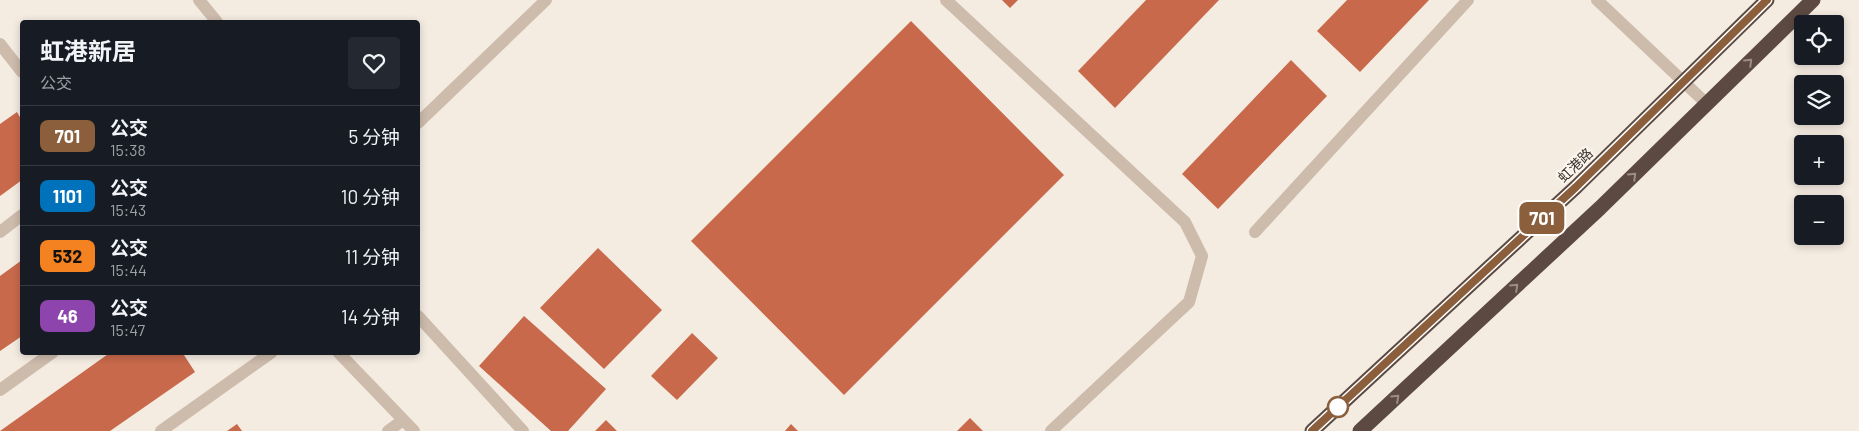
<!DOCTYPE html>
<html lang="zh">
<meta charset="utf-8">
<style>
body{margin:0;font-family:Barlow,"Noto Sans SC",sans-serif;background:#242831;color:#f1f3f6;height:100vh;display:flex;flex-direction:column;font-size:19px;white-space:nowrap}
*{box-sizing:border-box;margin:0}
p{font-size:16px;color:#9ea1a6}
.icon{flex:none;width:28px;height:28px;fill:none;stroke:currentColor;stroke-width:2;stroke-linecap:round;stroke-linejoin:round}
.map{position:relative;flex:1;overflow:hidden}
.sheet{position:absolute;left:20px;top:20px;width:400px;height:335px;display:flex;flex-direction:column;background:#171b24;border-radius:5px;box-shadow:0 2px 8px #0003}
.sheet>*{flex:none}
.badge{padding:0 10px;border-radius:8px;font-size:18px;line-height:32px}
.tools{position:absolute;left:1794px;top:15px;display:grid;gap:10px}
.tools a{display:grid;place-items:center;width:50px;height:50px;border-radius:5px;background:#171b24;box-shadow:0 2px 8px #0003;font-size:25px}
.map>.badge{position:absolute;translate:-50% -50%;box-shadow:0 0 0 2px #fff}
.round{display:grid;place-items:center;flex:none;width:52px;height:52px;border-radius:5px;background:#242831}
.summary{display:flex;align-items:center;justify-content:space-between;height:85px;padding:0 20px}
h1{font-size:24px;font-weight:700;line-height:38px}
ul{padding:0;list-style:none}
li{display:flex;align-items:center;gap:15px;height:60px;padding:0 20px;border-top:1px solid #363941}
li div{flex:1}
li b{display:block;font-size:19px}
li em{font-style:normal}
li .badge{min-width:55px;font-weight:700;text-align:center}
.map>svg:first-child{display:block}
.building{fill:#c8694b}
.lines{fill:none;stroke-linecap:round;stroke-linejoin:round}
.minor{stroke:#cdbbac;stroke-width:12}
.highway{stroke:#5c4a42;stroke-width:15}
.oneway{stroke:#9c8e87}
.line-casing{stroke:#fff;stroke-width:11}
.line{stroke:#8b5e3c;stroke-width:8}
.stop-dot{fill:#fff;stroke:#8b5e3c;stroke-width:2.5}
.labels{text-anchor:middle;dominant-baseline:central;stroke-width:4.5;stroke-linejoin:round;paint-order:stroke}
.street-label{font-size:14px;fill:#3b302b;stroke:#fbf5ee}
</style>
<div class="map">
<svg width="1859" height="431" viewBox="0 0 1859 431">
<rect width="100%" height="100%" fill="#f4ebe1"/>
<path class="building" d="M1002,0H1018L1010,8Z
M1146,0H1219L1115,108L1078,71Z
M1347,0H1429L1360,72L1317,31Z
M911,21L1064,175L844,395L691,241Z
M1291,60L1327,96L1218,209L1182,174Z
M17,112L22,121V180L0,196V124Z
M598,248L662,310L604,369L540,308Z
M22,260V336L0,351V276Z
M524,316L606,389L568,431H551L479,366Z
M692,333L718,358L677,400L651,376Z
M111,352H182L195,372L110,431H0Z
M970,418L983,431H957Z
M606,420L617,431H595Z
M237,424L242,431H227Z
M791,424L798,431H785Z"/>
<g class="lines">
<path class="minor" d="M199,0L217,22
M946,0L1185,222L1202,256L1189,302L1051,431
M1597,0L1707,104
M0,44L22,72
M418,123L546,0
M0,232L22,215
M1255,232L1468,0
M418,316L523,431
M338,352L414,431
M0,390L53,352
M161,431L272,352
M388,431L403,420"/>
<path class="highway" d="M1312,431L1576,187L1767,0
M1360,431L1600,208L1813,0"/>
</g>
<defs><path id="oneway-chevron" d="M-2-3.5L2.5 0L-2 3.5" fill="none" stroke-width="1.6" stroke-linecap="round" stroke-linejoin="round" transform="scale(1.25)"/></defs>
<g class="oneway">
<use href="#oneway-chevron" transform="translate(1749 62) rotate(-44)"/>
<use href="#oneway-chevron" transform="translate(1633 176) rotate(-44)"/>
<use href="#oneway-chevron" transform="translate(1515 287) rotate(-43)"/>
<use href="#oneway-chevron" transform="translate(1396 398) rotate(-43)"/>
</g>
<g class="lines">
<defs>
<path id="line" d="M1312,431L1576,187L1767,0"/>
</defs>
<use href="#line" class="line-casing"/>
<use href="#line" class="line"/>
</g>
<circle class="stop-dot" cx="1338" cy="407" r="10"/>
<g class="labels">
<g class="street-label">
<text transform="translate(1575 165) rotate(-44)">虹港路</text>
</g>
</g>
</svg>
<div class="tools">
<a><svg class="icon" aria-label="locate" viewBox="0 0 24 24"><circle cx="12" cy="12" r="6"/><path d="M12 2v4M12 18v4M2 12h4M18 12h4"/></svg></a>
<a><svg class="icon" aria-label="layers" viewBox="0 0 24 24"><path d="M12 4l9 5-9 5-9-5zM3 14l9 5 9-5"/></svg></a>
<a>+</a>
<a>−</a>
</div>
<b class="badge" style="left:1542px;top:218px;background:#8b5e3c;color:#fff">701</b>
<section class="sheet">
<div class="summary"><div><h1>虹港新居</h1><p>公交</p></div><a class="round"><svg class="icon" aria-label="heart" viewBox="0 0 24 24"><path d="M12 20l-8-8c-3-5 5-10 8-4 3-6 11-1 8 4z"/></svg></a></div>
<ul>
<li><span class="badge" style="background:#8b5e3c;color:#fff">701</span><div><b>公交</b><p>15:38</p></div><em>5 分钟</em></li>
<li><span class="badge" style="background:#0072bc;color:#fff">1101</span><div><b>公交</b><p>15:43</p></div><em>10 分钟</em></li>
<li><span class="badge" style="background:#f58220;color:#111">532</span><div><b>公交</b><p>15:44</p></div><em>11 分钟</em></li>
<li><span class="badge" style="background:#8e44ad;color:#fff">46</span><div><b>公交</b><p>15:47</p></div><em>14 分钟</em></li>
</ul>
</section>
</div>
